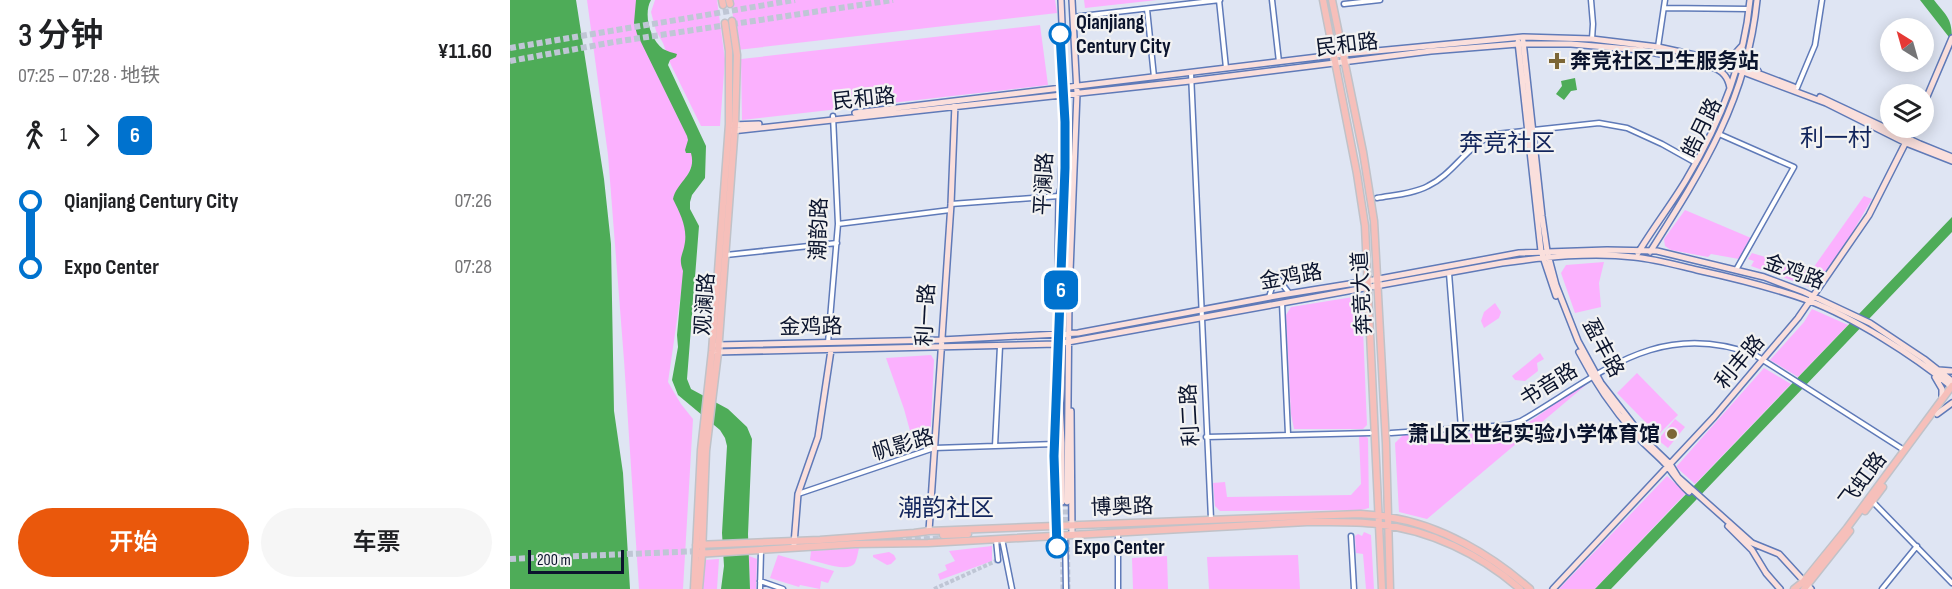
<!DOCTYPE html>
<html lang="zh">
<meta charset="utf-8">
<style>
body{margin:0;font-family:"Sofia Sans Condensed","Noto Sans SC",sans-serif;background:#f6f6f6;color:#202124;height:100vh;display:flex;flex-direction:column;font-size:22px;white-space:nowrap}
*{box-sizing:border-box;margin:0}
p{font-size:20px;color:#757577}
.icon{flex:none;width:33px;height:33px;fill:none;stroke:currentColor;stroke-width:2;stroke-linecap:round;stroke-linejoin:round}
.map{position:relative;flex:1;overflow:hidden}
.sheet{display:flex;flex-direction:column;background:#fff;width:510px}
.sheet>*{flex:none}
.badge{padding:0 12px;border-radius:9px;font-size:21px;line-height:39px}
.needle{width:39px;rotate:323deg}
.controls{position:absolute;left:1370px;top:18px;display:grid;gap:12px}
.controls a{display:grid;place-items:center;width:54px;height:54px;border-radius:50%;background:#fff;box-shadow:0 3px 15px #0003;font-size:30px}
.scale{position:absolute;left:18px;bottom:15px;width:96px;box-sizing:border-box;padding-left:6px;border:3px solid #0b142d;border-top:0;font-size:16px;line-height:21px;white-space:nowrap;color:#0b142d;-webkit-text-stroke:4px #f2f2f2;paint-order:stroke}
.map>.badge{position:absolute;translate:-50% -50%;box-shadow:0 0 0 3px #fff}
.legs{display:flex;align-items:center;gap:9px;height:66px;padding:0 18px;font-size:20px}
.legs p{margin-inline-start:auto}
.head{display:flex;align-items:center;justify-content:space-between;height:102px;padding:0 18px}
h1{font-size:33px;font-weight:600;line-height:45px}
.action{display:flex;gap:12px;margin-top:auto;padding:12px 18px}
.action a{flex:1;height:69px;border-radius:36px;background:#ea580c;color:#fff;font-size:24px;font-weight:600;line-height:69px;text-align:center}
.action a+a{background:#f6f6f6;color:#202124}
ul{padding:0 18px;list-style:none}
li{display:flex;align-items:center;gap:21px;height:66px;font-size:22px}
li i{display:grid;place-items:center;width:9px;height:100%;margin:0 8px;background:currentColor}
li i::after{content:'';width:15px;height:15px;margin:-8px;border:4px solid;border-radius:50%;background:#fff}
li p{margin-inline-start:auto}
li:first-child i{background:linear-gradient(#0000 50%,currentColor 0)}
li:last-child i{background:linear-gradient(currentColor 50%,#0000 0)}
main{display:flex;flex:1;min-height:0}
.map>svg:first-child{display:block}
.green{fill:#fbb1fe}
.water{fill:#4eac58}
.lines{fill:none;stroke-linecap:round;stroke-linejoin:round}
.street-tunnel{stroke:#bfc6d5;stroke-width:4;stroke-dasharray:4 2;stroke-linecap:butt}
.secondary-tunnel{stroke:#bfc6d5;stroke-width:5;stroke-dasharray:5 2.5;stroke-linecap:butt}
.primary-tunnel{stroke:#bfc6d5;stroke-width:6;stroke-dasharray:6 3;stroke-linecap:butt}
.street-casing{stroke:#5f7ab8;stroke-width:7}
.secondary-casing{stroke:#5f7ab8;stroke-width:8}
.primary-casing{stroke:#c0c2c8;stroke-width:9}
.street{stroke:#fff;stroke-width:4}
.secondary{stroke:#fadfdc;stroke-width:5}
.primary{stroke:#f6bfba;stroke-width:6}
.line-1-casing{stroke:#fff;stroke-width:14}
.line-1{stroke:#0072ce;stroke-width:9}
.stop-1-dot{fill:#fff;stroke:#0072ce;stroke-width:3}
.poi-dot{fill:#7c6636;stroke:#f2f2f2;stroke-width:2}
.labels{text-anchor:middle;dominant-baseline:central;stroke-width:4.5;stroke-linejoin:round;paint-order:stroke}
.stop-label{font-size:21px;font-weight:bold;fill:#0b142d;stroke:#f2f2f2;text-anchor:start}
.street-label{font-size:21px;fill:#0b142d;stroke:#f2f2f2}
.poi-label{font-size:21px;font-weight:bold;fill:#0b142d;stroke:#f2f2f2;text-anchor:start}
.quarter-label{font-size:24px;fill:#12255c;stroke:#f2f2f2}
</style>
<main>
<section class="sheet">
<div class="head"><div><h1>3 分钟</h1><p>07:25 – 07:28 · 地铁</p></div><b>¥11.60</b></div>
<div class="legs"><svg class="icon" aria-label="walk" viewBox="0 0 24 24"><circle cx="13" cy="4" r="2"/><path d="M13 8l-2 6 4 7M11 14l-3 7M7 12l3-4h3l4 4"/></svg>1<svg class="icon" aria-label="forward" viewBox="0 0 24 24"><path d="M9 5l7 7-7 7"/></svg><b class="badge" style="background:#0072ce;color:#fff">6</b></div>
<ul>
<li><i style="color:#0072ce"></i><b>Qianjiang Century City</b><p>07:26</p></li>
<li><i style="color:#0072ce"></i><b>Expo Center</b><p>07:28</p></li>
</ul>
<div class="action"><a>开始</a><a>车票</a></div>
</section>
<div class="map">
<svg width="1442" height="589" viewBox="0 0 1442 589">
<rect width="100%" height="100%" fill="#dfe5f3"/>
<path class="green" d="M77,0H133L131,29L189,149L167,199L177,226L175,265L158,382L171,404L183,419L173,589H129L114,360L98,155Z
M145,0H207L215,60L210,126H191L161,65L153,43L146,31L141,12Z
M221,0H545L547,13L227,50Z
M574,0H647L575,8Z
M530,25L538,85L232,120L231,59Z
M1354,196L1362,199L1342,233L1307,284L1300,287L1241,266L1244,261L1238,259L1242,253L1301,271Z
M1175,210L1241,238L1229,259L1201,254L1198,257L1161,250L1155,246L1154,239Z
M1094,262L1089,283L1091,307L1065,313L1051,273L1056,265Z
M843,297L852,305L857,425L853,429H784L781,414L776,315L781,307Z
M985,303L991,312L989,318L974,328L971,321L974,312Z
M1302,309L1338,325L1288,377L1260,360L1294,322Z
M1030,353L1034,359L1027,363L1028,371L1015,381L1005,380L1002,376Z
M421,355L424,360L420,444L405,449L394,409L376,358Z
M1254,368L1281,384L1185,484L1166,467Z
M1127,373L1168,415L1148,435L1107,393Z
M1076,382L1077,384L917,519L889,512L885,443L893,435L991,433L1007,429L1022,420Z
M1165,419L1175,427L1158,448L1148,440Z
M853,435L858,438L859,508L851,510L710,511L705,506L703,483L715,482L717,497L841,495L851,484L849,436Z
M1157,476L1176,493L1085,589H1049Z
M854,532L861,535L864,589H856L853,554L846,553L845,536L848,534L852,536Z
M482,546V561L430,580L428,574L437,570L435,565L445,561L439,551Z
M349,548C348,552 347,559 345,563C338,573 310,562 300,560L301,551Z
M379,552L384,555L386,559L381,564L377,565L363,557V555Z
M268,555L324,571L318,583L311,581L310,589L290,585L289,587L260,578Z
M788,555L790,589H699L697,557Z
M239,556L247,559L246,589H240Z
M657,556L658,589H623L622,558Z
M209,559L207,589H193L195,560Z"/>
<path class="water" d="M0,0H66L94,179L101,244L104,411L113,473L120,589H0Z
M126,0H141C133,14 140,39 153,49C157,51 163,53 167,54L166,57L160,60L158,65L196,146L195,178L182,195L180,202V209L189,226L177,379L181,389L218,409L237,427L242,439L238,534L240,589H211L214,566L212,533L217,446L215,438L210,430L168,395L162,380L168,347L167,335L173,271C168,257 173,256 175,242C177,227 170,213 163,199C167,181 187,175 181,153H176L175,150L178,140L177,136L127,34L124,23Z
M1410,0H1424C1438,18 1442,18 1442,41Z
M1065,78L1067,90L1061,91L1054,100L1046,94L1052,86L1051,81Z
M1442,217V232L1101,589H1085Z"/>
<g class="lines">
<path class="street-tunnel" d="M424,589L488,560"/>
<path class="secondary-tunnel" d="M552,502L553,589
M557,502L558,589"/>
<path class="primary-tunnel" d="M0,48L285,0
M0,61L104,42L383,0
M359,539L390,538
M387,541L433,538
M188,548L223,546
M0,559L191,551"/>
<defs>
<path id="street" d="M709,0L716,68
M762,0L769,62
M1081,0L1083,24L1082,39
M834,4L870,0
M1154,8L1239,9
M637,9L644,77
M563,17L710,0
M1148,47L1155,0
M681,73L701,519
M1287,88L1305,45L1312,0
M1209,134L1284,167L1226,270
M867,198C883,195 903,194 918,186C944,174 957,144 986,134L1089,123L1117,128L1152,144L1186,163
M441,204L549,196
M328,224L440,210
M216,255L327,243
M939,273L951,428
M766,276L779,293
M759,297L766,275
M772,303L778,434
M318,343L328,224L323,116
M881,433L998,425L1011,421C1090,375 1148,318 1245,355L1394,450
M696,437L860,433
M485,446L490,346
M288,494L424,448L546,444
M1362,501L1442,583
M608,533V589
M555,536L556,589
M841,536L844,589
M492,539L502,589
M486,540L488,560
M250,581L273,589
M250,589L251,551
M1372,589L1407,546"/>
<path id="secondary" d="M551,0L555,94L551,188L549,196L547,344L552,443V502
M1013,41L1032,216L1037,251L1046,285L1068,341L1091,383L1136,441L1160,464L1168,477L1242,543L1269,554L1301,589
M1008,42L1031,251L1046,296
M1239,54L1242,64L1248,71
M1214,59L1221,58L1232,46
M1202,67C1213,71 1218,77 1220,88
M1310,97L1410,144L1442,157
M1413,106L1442,38
M345,113L824,55L1013,37L1082,39L1148,47L1221,63L1284,87
M222,125L249,124
M222,131L680,81L921,51L1008,44H1061L1131,50L1228,70L1316,103L1396,143L1442,161
M1140,252C1192,170 1237,100 1247,0
M1128,253C1143,228 1161,205 1176,180C1209,125 1234,65 1240,0
M207,345L431,340L568,333L771,295L858,281L1009,253L1097,250L1147,251L1254,277L1294,292L1360,323L1414,359L1442,381
M206,352L547,344L992,263C1035,257 1081,252 1124,257C1145,259 1166,265 1187,270C1224,278 1261,287 1297,300C1345,318 1403,355 1442,387
M1069,352C1084,381 1103,409 1125,434C1135,446 1148,455 1158,467C1165,477 1170,484 1179,492
M1429,370L1442,371
M1425,377L1432,389V399
M561,411L562,535
M1427,414L1442,403
M557,502L559,297L567,93L562,0
M1218,526L1242,550L1256,573L1270,589
M419,531L441,204L445,104
M547,536L546,444L549,403
M284,544L288,494L308,437L321,350
M1043,589L1204,417L1288,318L1359,215L1403,128"/>
<path id="primary" d="M212,0L213,5
M219,0L220,4
M813,0L847,174L855,226L872,589
M822,0L853,152L864,221L876,443L880,589
M1355,511L1373,487
M433,535L458,534
M186,545L310,540L404,533L419,531L850,514C859,515 869,515 878,517C931,525 981,555 1020,589
M186,554L345,544L418,543L797,522C821,522 844,521 867,524C920,530 970,554 1010,589
M184,589L191,450L202,351L219,124V51L215,23
M189,589L192,555L196,451L208,353L225,125L227,55L222,21
M1284,589L1294,581L1337,528L1442,386
M1294,589L1340,531"/>
</defs>
<use href="#street" class="street-casing"/>
<use href="#secondary" class="secondary-casing"/>
<use href="#primary" class="primary-casing"/>
<use href="#street" class="street"/>
<use href="#secondary" class="secondary"/>
<use href="#primary" class="primary"/>
</g>
<g class="lines">
<defs>
<path id="line-1" d="M547,547L544,456L555,168V122L550,34"/>
</defs>
<use href="#line-1" class="line-1-casing"/>
<use href="#line-1" class="line-1"/>
</g>
<g class="stop-1-dot">
<circle cx="550" cy="34" r="10"/>
<circle cx="547" cy="547" r="10"/>
</g>
<g class="poi-dot">
<path d="M1044 52h6v6h6v6h-6v6h-6v-6h-6v-6h6z"/>
<circle cx="1162" cy="434" r="6"/>
</g>
<g class="labels">
<g class="stop-label">
<text x="566" y="22">Qianjiang<tspan x="566" dy="24">Century City</tspan></text>
<text x="564" y="547">Expo Center</text>
</g>
<g class="street-label">
<text transform="translate(837 45) rotate(-7)">民和路</text>
<text transform="translate(354 99) rotate(-6)">民和路</text>
<text transform="translate(1192 128) rotate(-64)">皓月路</text>
<text transform="translate(534 184) rotate(-87)">平澜路</text>
<text transform="translate(309 229) rotate(-88)">潮韵路</text>
<text transform="translate(1284 272) rotate(20)">金鸡路</text>
<text transform="translate(781 277) rotate(-10)">金鸡路</text>
<text transform="translate(852 293) rotate(-93)">奔竞大道</text>
<text transform="translate(195 304) rotate(-86)">观澜路</text>
<text transform="translate(416 315) rotate(-87)">利一路</text>
<text transform="translate(301 327) rotate(-1)">金鸡路</text>
<text transform="translate(1093 348) rotate(62)">盈丰路</text>
<text transform="translate(1230 362) rotate(-50)">利丰路</text>
<text transform="translate(1039 385) rotate(-32)">书音路</text>
<text transform="translate(680 415) rotate(-93)">利二路</text>
<text transform="translate(393 445) rotate(-16)">帆影路</text>
<text transform="translate(1353 480) rotate(-53)">飞虹路</text>
<text transform="translate(612 507) rotate(-2)">博奥路</text>
</g>
<g class="poi-label">
<text x="1060" y="61">奔竞社区卫生服务站</text>
<text x="1150" y="434" text-anchor="end">萧山区世纪实验小学体育馆</text>
</g>
<g class="quarter-label">
<text x="1326" y="138">利一村</text>
<text x="997" y="143">奔竞社区</text>
<text x="436" y="508">潮韵社区</text>
</g>
</g>
</svg>
<div class="controls">
<a><svg class="needle" viewBox="-14 -14 28 28"><path d="M0-13l5 13h-10z" fill="#e53935"/><path d="M0 13l5-13h-10z" fill="#757577"/></svg></a>
<a><svg class="icon" aria-label="layers" viewBox="0 0 24 24"><path d="M12 4l9 5-9 5-9-5zM3 14l9 5 9-5"/></svg></a>
</div>
<div class="scale">200 m</div>
<b class="badge" style="left:551px;top:290px;background:#0072ce;color:#fff">6</b>
</div>
</main>
